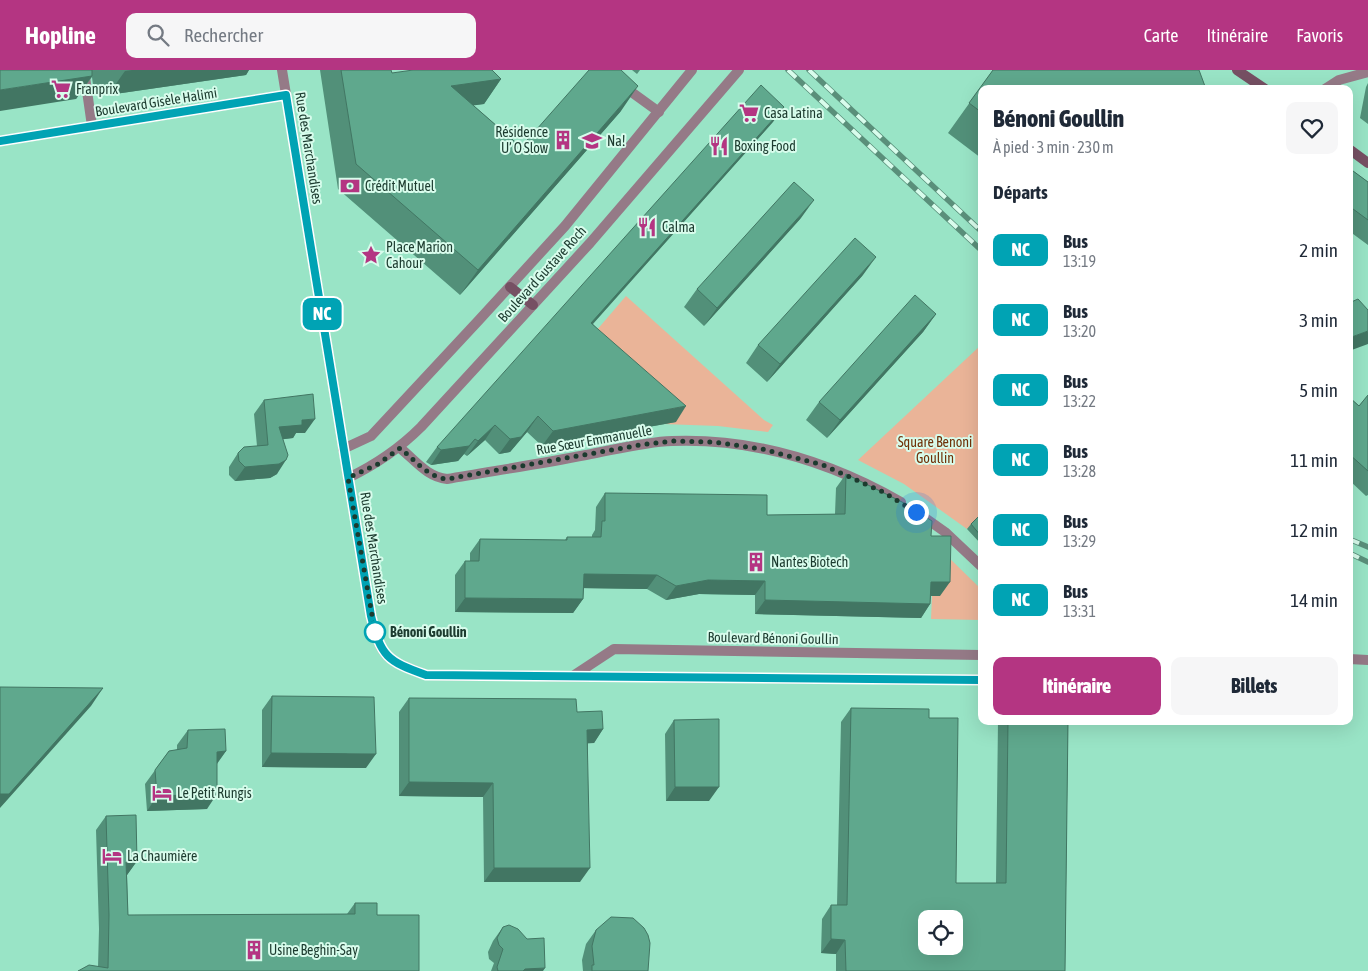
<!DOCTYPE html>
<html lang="fr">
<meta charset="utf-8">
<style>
body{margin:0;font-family:"Asap Condensed",sans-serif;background:#f6f6f7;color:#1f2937;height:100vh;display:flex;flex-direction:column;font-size:19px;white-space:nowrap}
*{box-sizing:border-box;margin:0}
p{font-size:16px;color:#747a83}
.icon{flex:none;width:28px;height:28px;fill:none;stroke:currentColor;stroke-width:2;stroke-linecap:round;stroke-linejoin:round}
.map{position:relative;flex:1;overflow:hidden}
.drawer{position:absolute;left:978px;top:15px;width:375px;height:640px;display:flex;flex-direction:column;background:#fff;border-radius:10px;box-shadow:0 5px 20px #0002}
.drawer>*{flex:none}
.badge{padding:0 10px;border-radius:8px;font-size:18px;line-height:32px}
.controls{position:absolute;left:918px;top:840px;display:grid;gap:10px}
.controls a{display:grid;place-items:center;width:45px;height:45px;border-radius:10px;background:#fff;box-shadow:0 5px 20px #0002;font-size:25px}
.you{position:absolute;width:25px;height:25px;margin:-12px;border:4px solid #fff;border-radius:50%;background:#1a73e8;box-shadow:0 0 0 8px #1a73e833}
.map>.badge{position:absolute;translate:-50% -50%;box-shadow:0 0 0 2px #fff}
h2{padding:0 15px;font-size:19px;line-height:45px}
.round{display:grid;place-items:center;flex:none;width:52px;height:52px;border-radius:10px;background:#f6f6f7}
.overview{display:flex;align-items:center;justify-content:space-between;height:85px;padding:0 15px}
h1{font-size:24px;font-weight:800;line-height:38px}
.action{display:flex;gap:10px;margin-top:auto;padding:10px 15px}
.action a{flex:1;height:58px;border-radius:10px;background:#b43582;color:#fff;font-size:20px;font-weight:800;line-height:58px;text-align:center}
.action a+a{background:#f6f6f7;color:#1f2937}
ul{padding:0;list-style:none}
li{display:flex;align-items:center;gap:15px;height:70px;padding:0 15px}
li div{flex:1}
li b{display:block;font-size:19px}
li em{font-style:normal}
li .badge{min-width:55px;font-weight:700;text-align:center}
header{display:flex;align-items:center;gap:30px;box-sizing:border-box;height:70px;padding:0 25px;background:#b43582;color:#fff}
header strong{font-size:24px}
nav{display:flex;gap:28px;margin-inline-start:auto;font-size:18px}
.search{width:350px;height:45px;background:#f6f6f7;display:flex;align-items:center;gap:12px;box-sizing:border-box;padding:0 18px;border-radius:10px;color:#747a83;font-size:19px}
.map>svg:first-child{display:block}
.green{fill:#eab498}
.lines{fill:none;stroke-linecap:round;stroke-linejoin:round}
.pedestrian{stroke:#957a87;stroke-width:10}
.minor{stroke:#957a87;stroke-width:10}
.tertiary{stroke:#957a87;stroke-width:10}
.secondary{stroke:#765063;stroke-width:10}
.rail-casing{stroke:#5a8f7a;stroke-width:5.5}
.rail{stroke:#d8fcec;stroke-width:4;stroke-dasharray:11;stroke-linecap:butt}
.wall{fill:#529079}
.shaded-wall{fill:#427663}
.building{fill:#5fa88d;stroke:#427663;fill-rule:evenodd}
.line-casing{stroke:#fff;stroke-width:11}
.line{stroke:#00a3b4;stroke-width:8}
.walk{stroke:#1c3b2f;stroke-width:5;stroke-dasharray:0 9}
.stop-dot{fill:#fff;stroke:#00a3b4;stroke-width:2.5}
.labels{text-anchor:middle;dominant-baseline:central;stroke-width:4;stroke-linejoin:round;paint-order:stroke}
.poi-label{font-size:14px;fill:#1c3b2f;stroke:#d8fcec;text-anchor:start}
.street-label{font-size:14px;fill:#1c3b2f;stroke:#d8fcec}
.park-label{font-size:14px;fill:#703108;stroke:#d8fcec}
.stop-label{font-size:14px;font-weight:bold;fill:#1c3b2f;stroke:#d8fcec;text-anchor:start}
</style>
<header>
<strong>Hopline</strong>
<div class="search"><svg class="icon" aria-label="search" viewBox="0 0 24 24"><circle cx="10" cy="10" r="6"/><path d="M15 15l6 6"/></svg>Rechercher</div>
<nav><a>Carte</a><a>Itinéraire</a><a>Favoris</a></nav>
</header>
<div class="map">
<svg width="1368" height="901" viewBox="0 0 1368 901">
<rect width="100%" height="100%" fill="#99e4c6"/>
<path class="green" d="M626,226L764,350L773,355L768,362L718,356L663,354L590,268Z
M981,275V446L967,459L904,414L858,390Z
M941,480L981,519V550L931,549L932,526Z"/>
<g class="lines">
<path class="pedestrian" d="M84,0L92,56
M601,0L659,42"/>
<path class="minor" d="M1325,19L1339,10L1368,2
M400,378C415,390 427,407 447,409C493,401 540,394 586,385C614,380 643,372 672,371C753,368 831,392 901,432
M921,445L945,462L981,496"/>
<path class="tertiary" d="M282,0L371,546C381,588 386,590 426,605L981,610
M0,71L286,25
M343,379L371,366L479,250L565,156L692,0
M348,408C377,394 399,379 421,357L590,173L739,0
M1349,589L1368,590
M573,606L614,579L981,585"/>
<path class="secondary" d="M1237,0L1265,19
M1349,79L1368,93
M510,217L533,235"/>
<defs>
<path id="rail" d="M788,0L981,180
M809,0L981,161
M1349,469L1368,477
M1349,483L1368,492"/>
</defs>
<use href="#rail" class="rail-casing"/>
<use href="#rail" class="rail"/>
</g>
<path class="wall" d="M0,0H249L246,5L108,25L93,15L92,7L76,29Z
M320,0H391L392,3L501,9L484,34L473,35L521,77L621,41L460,225L338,119Z
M632,0H640L637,4Z
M993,0L1206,19H981V88L948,63Z
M1368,13V54L1360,48L1366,17Z
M773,52L593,254L676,352L542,376L527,362L510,382L499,384L485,370L467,386L464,384L458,391L431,395L426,392L437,377Z
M1349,98L1368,112V175L1349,161Z
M801,148L704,256L684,237L697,219Z
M863,205L767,312L746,293L758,275Z
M936,244L923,262L827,368L806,350L819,332Z
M1368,325V425L1366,426L1349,410V327L1359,336Z
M264,330L305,363H296L293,368L283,369L277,404L270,408L235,411L229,405V397L238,383L257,376L254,344Z
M846,404L931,466L940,526H931L930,534L921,548L755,544V525L699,524L666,530L647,519L584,518L583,529L573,543L455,542V505L465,491H470V483L480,469L565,470L567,467H592V465L595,460L596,437L605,423L767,445L835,444L836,418Z
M981,444V474L967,459L971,454Z
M272,626L366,698L262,697V640Z
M409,628L577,642L603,659L594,673H588L580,812H484L483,727L399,726V642Z
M851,638L929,648L956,813H996L998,651H1068L1065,901H836V884L821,883L822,849L831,835H837L841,652Z
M674,650L709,731H666L665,664Z
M188,660L226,681L217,694L207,739L147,741L145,714L169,681L177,680V675Z
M106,746L137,791L127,805L128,845L347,844L355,833L377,845L419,901H78L98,897L99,859L96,760Z
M503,857L543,901H491L494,893L489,889L488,882L493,871Z
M596,860L648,901H583L582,890L586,874Z"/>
<path class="shaded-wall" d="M132,0H249L246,5L108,25L125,1Z
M92,6L76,29L0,41V20Z
M501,9L484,34L433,41L451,16Z
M638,16L621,41L460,225L478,200Z
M784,37L773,52L580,268L591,253Z
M814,130L801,148L704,256L717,238Z
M876,187L863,205L767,312L780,294Z
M936,244L923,262L827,368L840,350Z
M1368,261V274L1349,281V268Z
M686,336L676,352L542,376L553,361Z
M538,346L527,362L510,382L499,384L510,369Z
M315,349L305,363H296L293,368L269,371L279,357L302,350Z
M495,355L485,370L467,386L478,371Z
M475,369L464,384L458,391L431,395L441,380Z
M286,390L277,404L270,408L235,411L245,397Z
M584,504L657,505L647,519L574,518Z
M708,510L765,511L755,525L699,524L666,530L676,516Z
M931,512H950L940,526H921Z
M465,528L583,529L573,543L455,542Z
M765,530L930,534L921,548L755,544Z
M103,618L91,636L0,738V724Z
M603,659L594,673L578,674L587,660Z
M226,681L215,696L217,682Z
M271,683L376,684L366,698L262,697Z
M409,712L493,713L483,727L399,726Z
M675,717H719L709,731H666Z
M217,724L207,739L147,741L157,726Z
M137,791L127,805L116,806L126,792Z
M494,798H590L580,812H484Z
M831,869L845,870L836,884L821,883Z
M545,898L543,901H523L525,899Z"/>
<path class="building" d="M0,0H92V6L0,20Z
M341,0H391L392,3L413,0H492L501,9L451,16L521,77L589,0H621L638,16L478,200L356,94Z
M993,0H1199L1206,19H1112L1111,17L1106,19H981V42L969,33Z
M761,15L784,37L591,253L686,336L553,361L538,346L521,367L510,369L495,355L478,371L475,369L469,376L441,380L437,377Z
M1349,98L1368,112V150L1349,136Z
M794,112L814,130L717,238L697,219Z
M855,168L876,187L780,294L758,275Z
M915,225L936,244L840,350L819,332Z
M1358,229L1368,240V261L1349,268V233Z
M313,324L315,349L302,350V355L279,357L288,385L286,390L279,394L245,397L239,391L238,383L244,377L268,375L264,330Z
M1368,325V401L1349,384V327L1359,336Z
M846,404L904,433L932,451L931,466H951L950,512H931L930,534L765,530V511L708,510L676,516L657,505L584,504L583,529L465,528V491H479L480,469L567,470V467H601L602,451H605V423L767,425V445L845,444Z
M981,444V466L971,454Z
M0,617L103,618L9,724H0Z
M272,626L374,627L376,684L271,683Z
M409,628L576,629L577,642L602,641L603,659L587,660L590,798H494L493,713L409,712Z
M851,638L929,639V648H958L956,813H1006L1008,651H1068L1065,901H846L845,870L831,869V835H847ZM926,849H954V876H926Z
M719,649V717H675L674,650Z
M225,659L226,681L217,682V724L157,726L155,700L169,681L187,678L188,660Z
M136,745L137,791L126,792L128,845L355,844V833H377V845H419V901H78L89,895L108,898L109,845L106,746Z
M611,847L633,848L644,858L648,865L650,873L648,901H592V895H594L592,876L596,860Z
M509,855L518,859L527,869L544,868L545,898L525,899L523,901H498L497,897L503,879L499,875L497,868L503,857Z"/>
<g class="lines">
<defs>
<path id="line" d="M0,71L286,25L371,546C381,587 387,591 426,605L981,610"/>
</defs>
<use href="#line" class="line-casing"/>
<use href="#line" class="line"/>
<path class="walk" d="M375,562L348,408L378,394L400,378C415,390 427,407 447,409L640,375L672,371L713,372L762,379L823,395L883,422L916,442"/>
</g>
<defs>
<symbol id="supermarket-bare" viewBox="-9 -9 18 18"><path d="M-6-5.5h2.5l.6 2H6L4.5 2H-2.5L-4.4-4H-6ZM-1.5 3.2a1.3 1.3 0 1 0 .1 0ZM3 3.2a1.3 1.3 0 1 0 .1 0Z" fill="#b43582" stroke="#d8fcec" stroke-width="2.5" paint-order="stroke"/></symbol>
<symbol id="building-bare" viewBox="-9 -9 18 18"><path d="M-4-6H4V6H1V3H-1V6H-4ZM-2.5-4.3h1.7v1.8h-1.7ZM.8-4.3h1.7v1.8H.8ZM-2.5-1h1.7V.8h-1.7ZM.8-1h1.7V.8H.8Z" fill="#b43582" stroke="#d8fcec" stroke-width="2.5" paint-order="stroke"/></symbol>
<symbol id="school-bare" viewBox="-9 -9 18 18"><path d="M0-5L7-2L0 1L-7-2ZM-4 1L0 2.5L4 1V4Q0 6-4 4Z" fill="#b43582" stroke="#d8fcec" stroke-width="2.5" paint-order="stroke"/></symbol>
<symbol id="restaurant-bare" viewBox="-9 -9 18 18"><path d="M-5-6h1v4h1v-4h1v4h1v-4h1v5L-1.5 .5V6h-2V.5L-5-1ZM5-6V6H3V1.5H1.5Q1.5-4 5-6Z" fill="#b43582" stroke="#d8fcec" stroke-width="2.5" paint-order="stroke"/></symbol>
<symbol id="bank-bare" viewBox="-9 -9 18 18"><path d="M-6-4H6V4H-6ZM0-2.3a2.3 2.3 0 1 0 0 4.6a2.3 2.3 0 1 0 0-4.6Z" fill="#b43582" stroke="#d8fcec" stroke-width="2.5" paint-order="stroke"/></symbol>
<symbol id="sight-bare" viewBox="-9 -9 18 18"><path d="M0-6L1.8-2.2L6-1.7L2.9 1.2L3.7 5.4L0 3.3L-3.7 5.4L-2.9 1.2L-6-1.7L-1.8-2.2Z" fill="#b43582" stroke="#d8fcec" stroke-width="2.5" paint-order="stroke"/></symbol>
<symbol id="hotel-bare" viewBox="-9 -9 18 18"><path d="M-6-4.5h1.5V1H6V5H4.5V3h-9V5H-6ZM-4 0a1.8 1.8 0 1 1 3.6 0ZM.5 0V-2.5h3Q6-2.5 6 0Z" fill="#b43582" stroke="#d8fcec" stroke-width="2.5" paint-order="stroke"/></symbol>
</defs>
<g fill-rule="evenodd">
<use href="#supermarket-bare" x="47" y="5" width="28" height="28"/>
<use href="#supermarket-bare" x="735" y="29" width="28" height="28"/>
<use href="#building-bare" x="549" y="56" width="28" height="28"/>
<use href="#school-bare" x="578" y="57" width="28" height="28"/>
<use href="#restaurant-bare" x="705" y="62" width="28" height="28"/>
<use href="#bank-bare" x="336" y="102" width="28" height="28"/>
<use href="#restaurant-bare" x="633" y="143" width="28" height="28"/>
<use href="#sight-bare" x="357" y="171" width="28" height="28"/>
<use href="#building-bare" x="742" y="478" width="28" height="28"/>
<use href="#hotel-bare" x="148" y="709" width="28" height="28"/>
<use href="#hotel-bare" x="98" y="772" width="28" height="28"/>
<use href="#building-bare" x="240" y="866" width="28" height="28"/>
</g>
<circle class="stop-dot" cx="375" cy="562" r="10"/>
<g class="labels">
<g class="poi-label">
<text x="76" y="19">Franprix</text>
<text x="764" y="43">Casa Latina</text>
<text x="548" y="62" text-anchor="end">Résidence<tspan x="548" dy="16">U’ O Slow</tspan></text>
<text x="607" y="71">Na!</text>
<text x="734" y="76">Boxing Food</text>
<text x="365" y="116">Crédit Mutuel</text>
<text x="662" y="157">Calma</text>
<text x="386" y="177">Place Marion<tspan x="386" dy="16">Cahour</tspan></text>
<text x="771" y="492">Nantes Biotech</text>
<text x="177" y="723">Le Petit Rungis</text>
<text x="127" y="786">La Chaumière</text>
<text x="269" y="880">Usine Beghin-Say</text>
</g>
<g class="street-label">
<text transform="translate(156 32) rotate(-9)">Boulevard Gisèle Halimi</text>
<text transform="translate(309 78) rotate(81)">Rue des Marchandises</text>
<text transform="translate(542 204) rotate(-48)">Boulevard Gustave Roch</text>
<text transform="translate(594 370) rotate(-10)">Rue Sœur Emmanuelle</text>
<text transform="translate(374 478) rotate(81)">Rue des Marchandises</text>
<text transform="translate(773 568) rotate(1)">Boulevard Bénoni Goullin</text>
</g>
<g class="park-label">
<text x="935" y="372">Square Benoni<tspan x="935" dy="16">Goullin</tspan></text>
</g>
<g class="stop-label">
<text x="390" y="562">Bénoni Goullin</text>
</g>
</g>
</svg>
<div class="controls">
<a><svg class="icon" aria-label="locate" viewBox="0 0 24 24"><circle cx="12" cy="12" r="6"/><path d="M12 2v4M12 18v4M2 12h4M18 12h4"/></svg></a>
</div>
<div class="you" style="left:916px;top:442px"></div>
<b class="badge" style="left:322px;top:244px;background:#00a3b4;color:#fff">NC</b>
<section class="drawer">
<div class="overview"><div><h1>Bénoni Goullin</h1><p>À pied · 3 min · 230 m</p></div><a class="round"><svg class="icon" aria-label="heart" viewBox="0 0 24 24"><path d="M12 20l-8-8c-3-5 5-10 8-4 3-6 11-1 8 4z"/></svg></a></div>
<h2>Départs</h2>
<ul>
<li><span class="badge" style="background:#00a3b4;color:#fff">NC</span><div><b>Bus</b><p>13:19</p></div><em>2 min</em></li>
<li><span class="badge" style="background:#00a3b4;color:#fff">NC</span><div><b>Bus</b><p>13:20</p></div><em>3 min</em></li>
<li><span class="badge" style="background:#00a3b4;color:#fff">NC</span><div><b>Bus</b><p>13:22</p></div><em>5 min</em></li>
<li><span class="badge" style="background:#00a3b4;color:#fff">NC</span><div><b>Bus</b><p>13:28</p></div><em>11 min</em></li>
<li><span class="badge" style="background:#00a3b4;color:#fff">NC</span><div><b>Bus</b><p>13:29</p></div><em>12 min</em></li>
<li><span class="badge" style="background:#00a3b4;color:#fff">NC</span><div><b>Bus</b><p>13:31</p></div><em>14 min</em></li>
</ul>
<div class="action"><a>Itinéraire</a><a>Billets</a></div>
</section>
</div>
